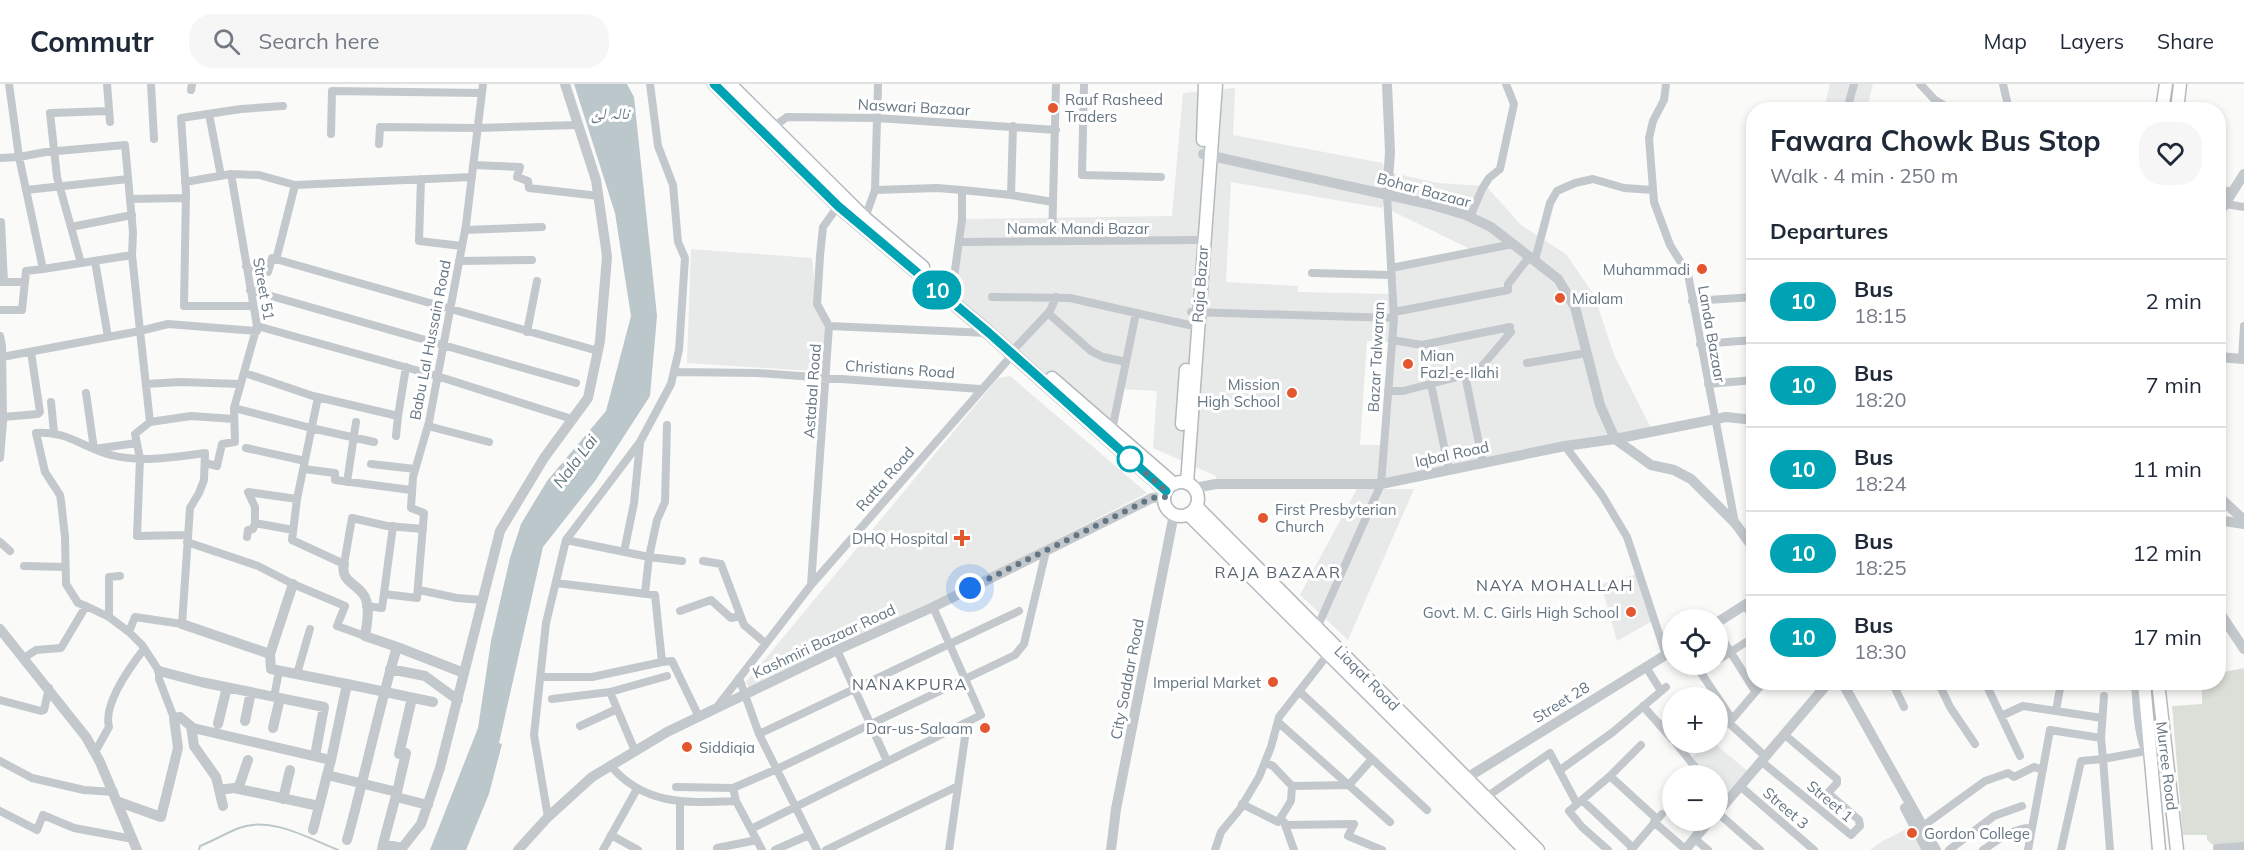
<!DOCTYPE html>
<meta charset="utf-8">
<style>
body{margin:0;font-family:Mulish,"Noto Naskh Arabic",sans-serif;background:#f6f6f7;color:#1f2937;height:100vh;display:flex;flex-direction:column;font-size:22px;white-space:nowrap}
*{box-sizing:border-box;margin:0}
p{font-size:20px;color:#747a83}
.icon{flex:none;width:33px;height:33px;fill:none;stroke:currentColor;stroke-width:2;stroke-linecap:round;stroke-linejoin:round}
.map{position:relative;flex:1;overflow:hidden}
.side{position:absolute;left:1746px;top:18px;width:480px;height:588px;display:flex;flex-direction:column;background:#fff;border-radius:24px;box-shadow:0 3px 9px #0003}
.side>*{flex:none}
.badge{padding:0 12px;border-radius:20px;font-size:21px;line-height:39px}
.tools{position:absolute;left:1662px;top:525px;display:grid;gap:12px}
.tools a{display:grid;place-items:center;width:66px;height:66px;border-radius:50%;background:#fff;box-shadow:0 3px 9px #0003;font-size:30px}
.you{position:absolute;width:30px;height:30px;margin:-15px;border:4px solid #fff;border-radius:50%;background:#1a73e8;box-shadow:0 0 0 9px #1a73e833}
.map>.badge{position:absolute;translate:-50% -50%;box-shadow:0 0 0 3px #fff}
h2{padding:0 24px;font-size:22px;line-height:54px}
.round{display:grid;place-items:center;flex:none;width:63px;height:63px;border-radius:24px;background:#f6f6f7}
.overview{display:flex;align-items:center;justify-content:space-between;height:102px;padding:0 24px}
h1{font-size:28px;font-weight:700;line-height:45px}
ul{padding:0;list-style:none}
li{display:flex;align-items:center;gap:18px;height:84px;padding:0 24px;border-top:2px solid #e0e1e3}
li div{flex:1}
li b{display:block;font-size:22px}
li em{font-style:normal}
li .badge{min-width:66px;font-weight:700;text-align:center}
header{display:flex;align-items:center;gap:36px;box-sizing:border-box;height:84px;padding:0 30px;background:#fff;border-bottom:2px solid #e0e1e3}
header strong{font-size:28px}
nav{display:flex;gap:33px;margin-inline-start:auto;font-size:21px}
.search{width:420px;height:54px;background:#f6f6f7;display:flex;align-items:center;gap:15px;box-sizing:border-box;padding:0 21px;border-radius:24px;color:#747a83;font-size:22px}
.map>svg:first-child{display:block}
.built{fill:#e8e9e9;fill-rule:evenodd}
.green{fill:#dadfd7}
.water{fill:#bbc7cb}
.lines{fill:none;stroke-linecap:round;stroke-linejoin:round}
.stream{stroke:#bbc7cb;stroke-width:2}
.secondary-casing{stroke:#b3babf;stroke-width:15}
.primary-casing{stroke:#b5babe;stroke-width:15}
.minor{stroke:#c3c8cc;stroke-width:8}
.tertiary{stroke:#c3c8cc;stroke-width:10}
.secondary{stroke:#fff;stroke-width:12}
.primary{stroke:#fff;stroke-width:12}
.line-casing{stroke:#fff;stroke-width:14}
.line{stroke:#00a3b4;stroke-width:9}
.walk{stroke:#657683;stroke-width:6;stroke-dasharray:0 10.8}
.poi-dot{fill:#e4572e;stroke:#fff;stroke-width:2}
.stop-dot{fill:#fff;stroke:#00a3b4;stroke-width:3}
.labels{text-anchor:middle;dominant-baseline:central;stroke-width:6;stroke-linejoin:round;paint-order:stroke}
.poi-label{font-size:15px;fill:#657683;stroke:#fff;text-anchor:start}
.street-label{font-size:15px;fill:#657683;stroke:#fff}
.water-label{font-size:16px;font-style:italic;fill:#60757c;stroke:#fff}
.neighbourhood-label{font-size:16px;letter-spacing:1.5px;fill:#57646e;stroke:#fff}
</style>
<header>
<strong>Commutr</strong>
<div class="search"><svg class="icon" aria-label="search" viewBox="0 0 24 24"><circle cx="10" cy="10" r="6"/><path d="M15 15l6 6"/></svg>Search here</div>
<nav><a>Map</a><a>Layers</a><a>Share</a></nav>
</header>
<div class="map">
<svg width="2244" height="766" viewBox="0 0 2244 766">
<rect width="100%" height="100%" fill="#fafaf8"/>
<path class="built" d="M1830,0H1873L1867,25L1824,26Z
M1235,4L1233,51L1383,79L1387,111L1382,124L1231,98L1226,198L1298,202V208L1392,210L1391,184L1474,167L1388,125V88L1438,99L1486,102L1521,141L1566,170L1594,211L1614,271L1651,344L1381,400H1216V392L1153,364L1157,307L1121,305L1112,346L952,208L962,135L1172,132L1183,9ZM1367,257L1392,258L1384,361H1360Z
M691,165L812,174L817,220L829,242L827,288L687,279Z
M1010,292L1147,409L971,499L749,604L746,598L998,294Z
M1357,405H1414L1348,556L1300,511Z
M1640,489L1656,535L1617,557L1601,500Z
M1706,658L1714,659L1751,690L1718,729V692H1689L1696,685L1690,676Z
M1918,739L1934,766H1870L1881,758Z"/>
<path class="green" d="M2244,584V762L2217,764L2207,756V751H2183L2172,622L2202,620V599L2218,598L2219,589Z"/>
<path class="water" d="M574,0H627L634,13L657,232L650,312L595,397L543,463L499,659L502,660L489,710L466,766H430L478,644L491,557L510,474L521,440L547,397L606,327L631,232L615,129Z"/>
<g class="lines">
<path class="stream" d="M199,766L200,762C213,757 226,749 239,744C271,732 308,754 338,766"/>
<defs>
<path id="secondary" d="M714,0L838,122L989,249L1166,407
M730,0L865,134L923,183
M1203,56L1205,0
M1052,294L1174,400
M1182,340L1186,286
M1164 415a17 17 0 1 1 34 0a17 17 0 1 1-34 0Z
M1187,399L1216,0
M1196,422L1538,766
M1188,430L1525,766"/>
<path id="primary" d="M2162,26L2166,0
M2177,26L2180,0
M2144,598L2159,766
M2158,598L2177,766"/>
</defs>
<use href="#secondary" class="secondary-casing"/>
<use href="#primary" class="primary-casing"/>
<path class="minor" d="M107,0L110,38
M151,0L154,55
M1084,0L1082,91L1161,93
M1666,0L1664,16L1653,37L1649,54L1654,118L1670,161L1688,190L1735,439
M1920,0L1935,16L1952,26
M2003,0L2009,26
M191,6L192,0
M1847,26L1854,0
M209,30L221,92
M773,43L787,33L877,34L1056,46
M331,50L332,7L482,9
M379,60L380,43L477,44L578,41
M0,74L19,73L9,0
M473,81L520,83L517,93L528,97L529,104L599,112
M421,95L419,157L462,162
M185,98L231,90L259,91L295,101L472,93
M2218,105L2232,108
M26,106L128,95
M875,106L878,0
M962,106L1011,111L1013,42
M1011,111L1053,118
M130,115L125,61L46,68L19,73L43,185L132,171
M2226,120L2244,123
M1470,133L1482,105L1489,94L1500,85L1514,20L1506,0
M865,134L875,106L937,104L962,106V135L952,208
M1,138L4,198
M71,143L132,131
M465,146L542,143
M1052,157L1056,0
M959,158L1196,156
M276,176L295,101
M1535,176L1550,119L1557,107L1575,99L1593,95L1624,104L1653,106
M95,177L108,253
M459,177L532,176
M81,179L57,93L50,29L109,27
M246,182L268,188L272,174L598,267
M1391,184L1513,160
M1312,189L1391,191
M0,198H25
M250,206L576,299
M992,213L1070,214L1189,241
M1692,217L1754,213
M253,222H184L186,108L181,34L241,25L283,22
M0,226H22L26,187L43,185
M1191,228L1394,234
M1394,228L1508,206V200L1530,172
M1048,229L1091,267L1103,273L1126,278
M257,242L437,292L572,335
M829,242L988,249
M527,248L537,197
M0,252L2,261L3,338H0
M1392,256L1422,261L1510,243
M1700,260L1754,256
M1016,263L1050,227L1056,213
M2,273L140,247L132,171L133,148L130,115L185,114
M2242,275L2244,242
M1527,279L1587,269
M674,288L757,289L980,305
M245,289L313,312L398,332L406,283
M1465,291L1483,379
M146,300L179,298L240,300
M1431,300L1449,386
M1708,300L1754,296
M1388,307H1403L1477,288L1511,248
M86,309L94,365L137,359
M318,313L297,415L292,456L344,480L352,434L387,442L423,445
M51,318L54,349
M234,324L311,344L374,358
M3,333L38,330L40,328L31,268
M150,338L140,247L168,240L257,247
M428,342L489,358
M1112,346L1136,229
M396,352L398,332
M1565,362L1602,411L1627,453L1666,571
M246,364L305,377
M0,374L3,338
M205,379L217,382L222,360L235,358L234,324L257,242L231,90
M371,380L415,385
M304,385L335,389V396L411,406
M347,398L356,338
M293,446L255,439V423L248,408L297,415
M188,451L137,452L140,374L135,350L150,338L191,332L234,335
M247,453L248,446L253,445L255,439
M566,456L649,473L682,477
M0,458L10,467
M187,458L258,482L293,500L345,522L337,542L365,552
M624,468L634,419L640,359
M703,477L721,480L744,541L765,559
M24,482L65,483
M811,501L829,242L817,220L820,172L823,143L838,122
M419,506L457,514L483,516
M645,509L649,473L657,436L665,418L667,341
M384,510L417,514L424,429L411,424L413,393L429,338L466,141L483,0
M1745,521L1754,535
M366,522L382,524L393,442
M680,527L711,516L731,534L740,532
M109,533V493L120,492
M1317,544L1381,400L1394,234L1387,111
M129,548L142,561L159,587V595L174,634
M1718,548L1755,607
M837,566L887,677
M24,574L36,566L61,564L86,522L109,533L129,548L135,533L182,540L190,424L199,409L204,396L205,369C175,373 141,379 111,371C84,364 66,346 36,349L45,388L60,411L61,417L65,453L66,500L78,519L86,522
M1718,576L1754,553
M662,578L672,577L699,633
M1695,580L1732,635
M1646,583L1661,607
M1700,588L1711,580
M297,590L310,545
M541,593H592L662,578L655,511L556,499
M739,594L759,650L817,766
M1764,598L1729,639L1766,673
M1892,598L1904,623
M1938,598L1950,623L1975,660
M1985,598L2020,672
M2051,598L2059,599L2060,604L2056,627
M1299,607L1427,726
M610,608L635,667
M274,613L279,587
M1696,614L1699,611
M552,615L610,608L667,592
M0,616L41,627L44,626L49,604
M1643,622L1672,655
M717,623L811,501L1013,270
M2001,632L2023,622L2102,634
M1278,638L1390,738
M1661,641L1672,632
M580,642L617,625
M759,650L1019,527
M1675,658L1695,683
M95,668L109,643C103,620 130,583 144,565
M0,677L32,694L84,706L114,708
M1762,678L1851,751L1860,742L1859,736L1828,709L1837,699V695L1785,651
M1266,679L1273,682L1292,702L1349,701L1372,675
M610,681C644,722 687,719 736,717L762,766
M1560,686L1613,648L1666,603
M1610,692L1657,735
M1740,702L1814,766
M676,703L733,704
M1485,714L1550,669L1577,720
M1582,716L1632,763
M736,717L733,704L777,685L1015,571L1024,560L1046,467
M1242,720L1278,738L1291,717L1292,702
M0,727L37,746L43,731L74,744L133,755
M1718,729L1760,766
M548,733L534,651L546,539L566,456L640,358L671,300L679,266L685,174L678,158L673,101L658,62L650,0
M1284,738L1294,766
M1654,738L1685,765
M1285,741L1354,740L1348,752L1382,766
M1923,742L1985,697L2008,689L2014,693L2034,683L2043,686
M751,745L981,631L933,523
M611,751L638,766
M1695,755L1708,766
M2217,764L2244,762
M603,766L637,705
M680,766V718
M718,766L717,764L757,756
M775,766L809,751
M826,766L958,702
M949,766L967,639
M1215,766L1221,748L1240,725L1259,693L1271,663L1279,633L1329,569
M1608,766L1582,743L1569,727L1610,692L1641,661
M1631,766L1662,730
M1949,766L1994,732L2022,722
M1983,766C1998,756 2014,743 2032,744
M2028,766L2050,646L2101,654
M2061,766L2081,677L2103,675L2101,654L2104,612
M2110,766L2103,675L2146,667"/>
<path class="tertiary" d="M1387,0L1390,68L1387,111
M1203,70L1429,120L1466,131L1491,143L1558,195L1575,223L1600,321L1615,355L1651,381L1674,386L1691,395L1735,439L1754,465
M2218,131L2244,90
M2218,273L2244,275
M1194,404L1216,400H1381L1565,362L1615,355L1726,333L1754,336
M2218,412L2244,436
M2218,436L2244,440
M344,480C340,496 355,499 363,510C371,520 367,540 365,552L397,563C378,627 365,692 347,756
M293,500L270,570L271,585L347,600L331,676
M2218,526L2244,565
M1718,538L1754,515
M182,540L270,570
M0,545L86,653L100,678L137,766
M397,563L464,589
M390,585L425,592L458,616
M159,587L201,598L324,623L315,672
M1842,598L1936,766
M2136,598C2138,625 2138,650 2149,674
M347,600L433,618
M245,637L251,608
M218,640L227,603
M191,642L194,662L216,693L223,722
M273,644L280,614
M399,670L412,614
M1465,695L1672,567
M238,705L248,676
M219,706L234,704L319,722
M397,708L406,669
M396,713L428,721
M283,715L290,686
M119,718L161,733L178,664L174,634L180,633L193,644L331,676L327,691L397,708L383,760
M1905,724L1927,766
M1718,728L1829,598
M313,746L327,691
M382,766L383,760L402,764L421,740L440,684L500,447L544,374L588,314L600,257L607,173L606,165L596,96L565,0
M518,766L548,733L592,693L667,648L837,566L933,523L1152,414L1165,413
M1111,766L1116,725L1174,430
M1685,766L1710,736"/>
<use href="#secondary" class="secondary"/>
<use href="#primary" class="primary"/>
</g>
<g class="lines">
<defs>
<path id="line" d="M714,0L838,122L989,249L1166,407"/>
</defs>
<use href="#line" class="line-casing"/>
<use href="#line" class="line"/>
<path class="walk" d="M970,504L1152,414L1165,413L1166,407L1130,375"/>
</g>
<g class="poi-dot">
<circle cx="1053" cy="24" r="6"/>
<circle cx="1702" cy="185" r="6"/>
<circle cx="1560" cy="214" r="6"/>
<circle cx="1408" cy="280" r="6"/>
<circle cx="1292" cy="309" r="6"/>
<circle cx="1263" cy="434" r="6"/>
<path d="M959 445h6v6h6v6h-6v6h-6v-6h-6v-6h6z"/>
<circle cx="1631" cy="528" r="6"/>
<circle cx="1273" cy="598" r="6"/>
<circle cx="985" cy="644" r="6"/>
<circle cx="687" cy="663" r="6"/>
<circle cx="1912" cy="749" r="6"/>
</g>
<circle class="stop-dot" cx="1130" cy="375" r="12"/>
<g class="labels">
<g class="poi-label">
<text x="1065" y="15">Rauf Rasheed<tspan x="1065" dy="17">Traders</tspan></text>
<text x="1690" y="185" text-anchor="end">Muhammadi</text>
<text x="1572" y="214">Mialam</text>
<text x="1420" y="271">Mian<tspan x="1420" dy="17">Fazl-e-Ilahi</tspan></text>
<text x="1280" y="300" text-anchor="end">Mission<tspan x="1280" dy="17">High School</tspan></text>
<text x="1275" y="425">First Presbyterian<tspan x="1275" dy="17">Church</tspan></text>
<text x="948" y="454" text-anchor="end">DHQ Hospital</text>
<text x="1619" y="528" text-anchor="end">Govt. M. C. Girls High School</text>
<text x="1261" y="598" text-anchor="end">Imperial Market</text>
<text x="973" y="644" text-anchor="end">Dar-us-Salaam</text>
<text x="699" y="663">Siddiqia</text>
<text x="1924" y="749">Gordon College</text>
</g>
<g class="street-label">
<text transform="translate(914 23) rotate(3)">Naswari Bazaar</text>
<text transform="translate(1424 106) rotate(15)">Bohar Bazaar</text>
<text x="1078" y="144">Namak Mandi Bazar</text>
<text transform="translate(1200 200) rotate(-86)">Raja Bazar</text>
<text transform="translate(264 205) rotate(80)">Street 51</text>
<text transform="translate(1712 250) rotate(80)">Landa Bazaar</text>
<text transform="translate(430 256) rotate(-79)">Babu Lal Hussain Road</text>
<text transform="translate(1376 273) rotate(-87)">Bazar Talwaran</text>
<text transform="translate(900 285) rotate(4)">Christians Road</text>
<text transform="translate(812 307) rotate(-86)">Astabal Road</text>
<text transform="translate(1452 370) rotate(-12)">Iqbal Road</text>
<text transform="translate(885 395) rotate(-49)">Ratta Road</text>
<text transform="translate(824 557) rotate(-25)">Kashmiri Bazaar Road</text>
<text transform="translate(1367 594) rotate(45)">Liaqat Road</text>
<text transform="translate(1127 595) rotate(-79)">City Saddar Road</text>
<text transform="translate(1561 618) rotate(-32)">Street 28</text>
<text transform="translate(2167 682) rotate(83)">Murree Road</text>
<text transform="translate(1830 717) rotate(40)">Street 1</text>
<text transform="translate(1786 724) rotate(41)">Street 3</text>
</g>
<g class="water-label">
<text x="610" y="29">نالہ لئ</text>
<text transform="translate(575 377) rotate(-53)">Nala Lai</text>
</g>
<g class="neighbourhood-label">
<text x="1278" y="488">RAJA BAZAAR</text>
<text x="1555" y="501">NAYA MOHALLAH</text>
<text x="910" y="600">NANAKPURA</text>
</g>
</g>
</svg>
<div class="tools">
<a><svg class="icon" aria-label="locate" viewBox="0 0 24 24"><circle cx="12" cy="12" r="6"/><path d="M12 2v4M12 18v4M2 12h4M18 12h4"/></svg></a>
<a>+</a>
<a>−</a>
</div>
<div class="you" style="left:970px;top:504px"></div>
<b class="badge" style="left:937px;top:206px;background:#00a3b4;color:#fff">10</b>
<section class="side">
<div class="overview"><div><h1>Fawara Chowk Bus Stop</h1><p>Walk · 4 min · 250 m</p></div><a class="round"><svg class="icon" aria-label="heart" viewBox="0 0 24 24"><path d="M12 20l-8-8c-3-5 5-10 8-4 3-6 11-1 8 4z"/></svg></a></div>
<h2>Departures</h2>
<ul>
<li><span class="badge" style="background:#00a3b4;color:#fff">10</span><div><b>Bus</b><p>18:15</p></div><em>2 min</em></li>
<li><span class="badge" style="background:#00a3b4;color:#fff">10</span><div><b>Bus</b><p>18:20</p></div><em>7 min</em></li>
<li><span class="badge" style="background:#00a3b4;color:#fff">10</span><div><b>Bus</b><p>18:24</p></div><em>11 min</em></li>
<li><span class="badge" style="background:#00a3b4;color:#fff">10</span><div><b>Bus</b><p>18:25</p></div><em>12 min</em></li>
<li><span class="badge" style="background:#00a3b4;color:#fff">10</span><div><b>Bus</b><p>18:30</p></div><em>17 min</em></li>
</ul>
</section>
</div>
